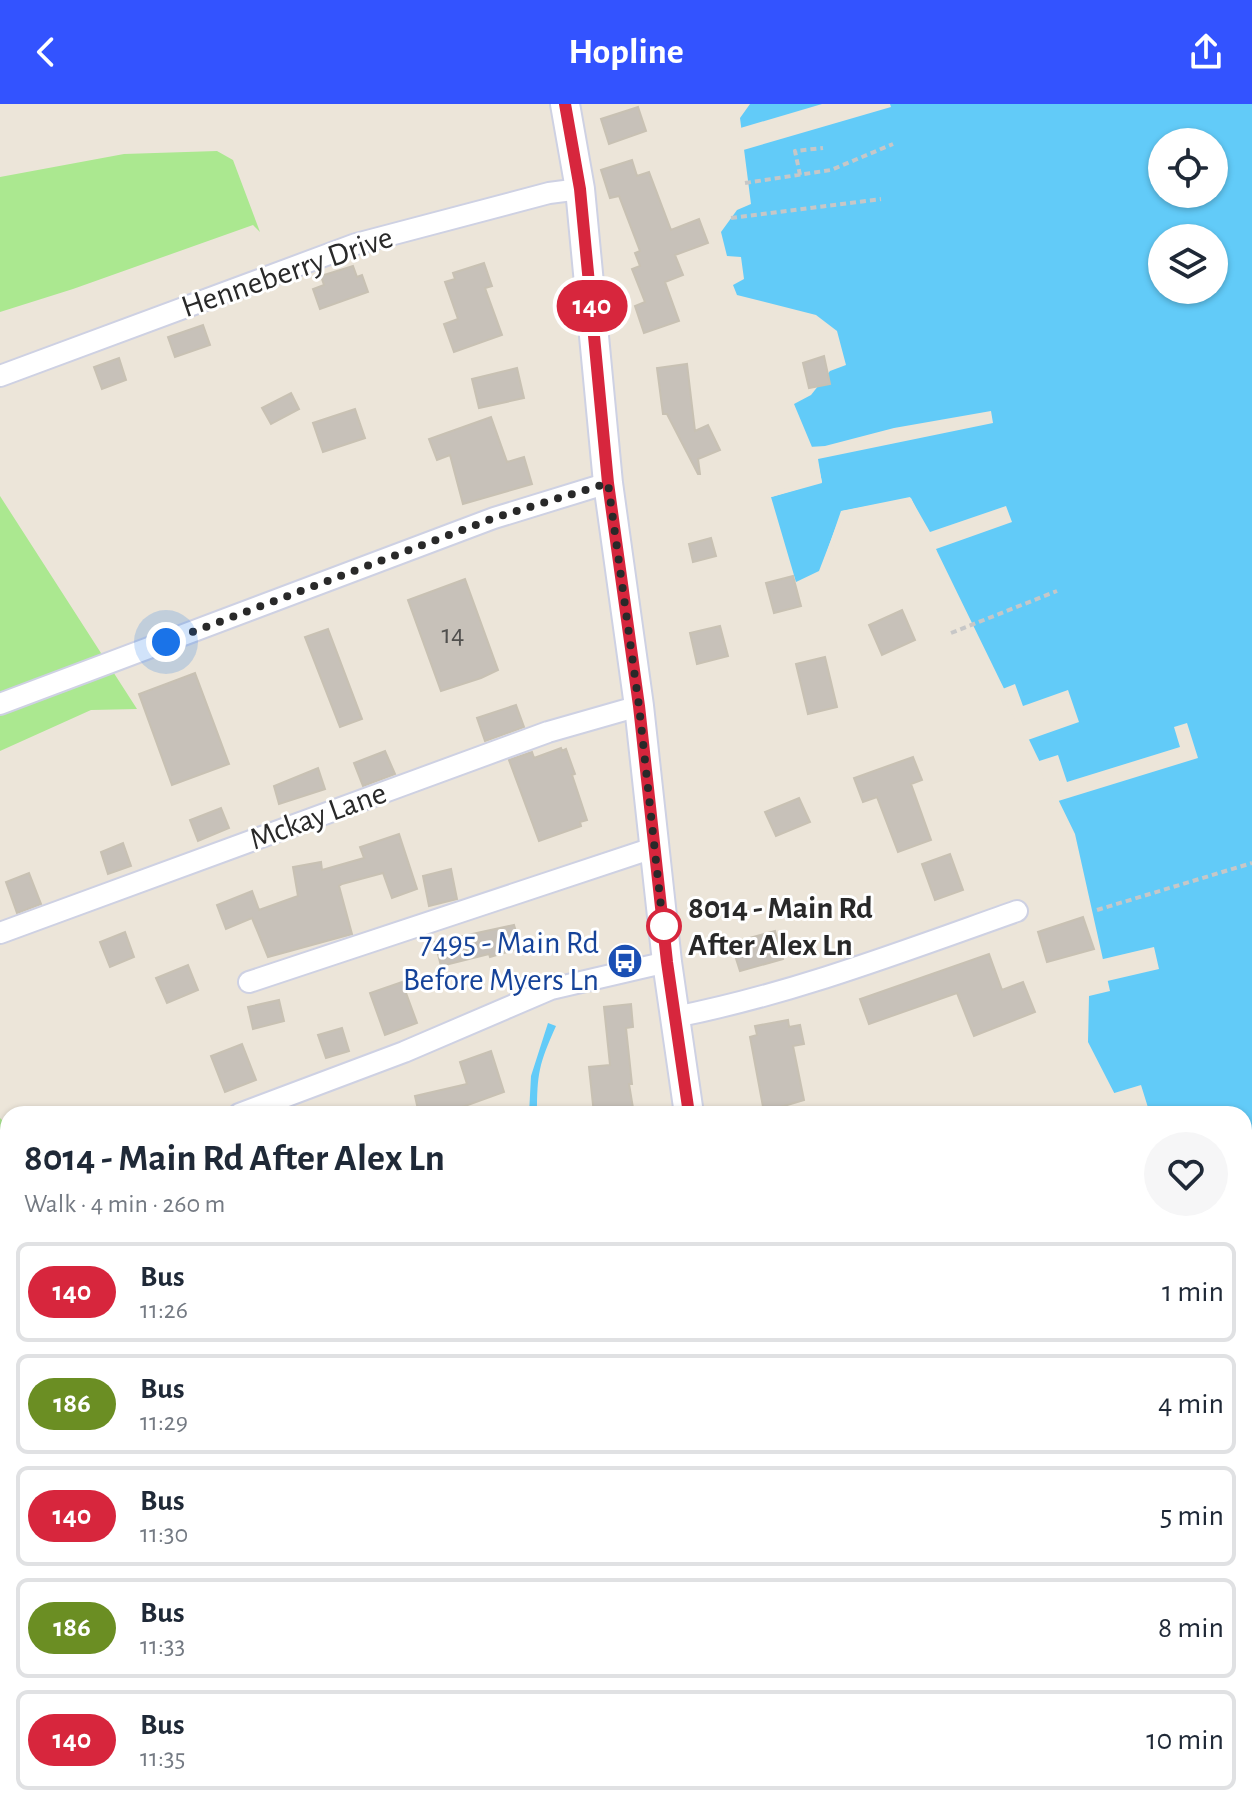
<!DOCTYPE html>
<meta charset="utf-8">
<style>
body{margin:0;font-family:"Alegreya Sans",sans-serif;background:#f6f6f7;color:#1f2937;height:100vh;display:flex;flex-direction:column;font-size:30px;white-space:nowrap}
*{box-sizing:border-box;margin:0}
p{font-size:26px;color:#747a83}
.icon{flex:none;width:44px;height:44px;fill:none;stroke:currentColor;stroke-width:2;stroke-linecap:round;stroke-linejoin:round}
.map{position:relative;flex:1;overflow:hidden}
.drawer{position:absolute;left:0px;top:1002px;width:1252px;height:712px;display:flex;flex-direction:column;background:#fff;border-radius:24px 24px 0 0;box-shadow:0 2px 6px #0004}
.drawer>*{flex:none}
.badge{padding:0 16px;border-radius:26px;font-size:28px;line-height:52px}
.fabs{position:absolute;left:1148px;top:24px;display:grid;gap:16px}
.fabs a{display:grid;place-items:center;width:80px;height:80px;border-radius:50%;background:#fff;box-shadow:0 2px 6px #0004;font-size:40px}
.you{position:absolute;width:40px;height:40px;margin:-20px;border:6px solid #fff;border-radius:50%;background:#1a73e8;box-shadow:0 0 0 12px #1a73e833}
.map>.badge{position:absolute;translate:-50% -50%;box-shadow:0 0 0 4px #fff}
.round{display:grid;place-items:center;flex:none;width:84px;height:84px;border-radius:42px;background:#f6f6f7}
.summary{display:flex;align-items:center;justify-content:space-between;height:136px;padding:0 24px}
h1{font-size:38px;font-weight:600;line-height:60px}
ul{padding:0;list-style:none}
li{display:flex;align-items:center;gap:24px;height:100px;margin:0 16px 12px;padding:0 8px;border:4px solid #e0e1e3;border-radius:12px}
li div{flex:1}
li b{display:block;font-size:30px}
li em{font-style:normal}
li .badge{min-width:88px;font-weight:700;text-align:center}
header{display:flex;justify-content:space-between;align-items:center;height:104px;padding:0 24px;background:#3353ff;color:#fff;font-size:36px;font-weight:600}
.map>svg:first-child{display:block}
.industrial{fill:#dddae4}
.green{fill:#abe890}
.water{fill:#62cbf8;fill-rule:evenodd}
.pier{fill:#ece5d9}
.building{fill:#c7c1b9;stroke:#c8c1b3;stroke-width:2}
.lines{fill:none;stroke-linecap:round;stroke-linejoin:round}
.minor-casing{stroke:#ced1e3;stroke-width:24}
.secondary-casing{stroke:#ced1e3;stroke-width:32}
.path{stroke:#c7c7c7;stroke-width:4;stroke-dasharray:6 4;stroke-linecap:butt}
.minor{stroke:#fff;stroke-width:20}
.secondary{stroke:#fff;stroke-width:28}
.line-casing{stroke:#fff;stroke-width:18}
.line{stroke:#d7263d;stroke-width:12}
.walk{stroke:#292929;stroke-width:8;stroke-dasharray:0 14.4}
.stop-dot{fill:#fff;stroke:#d7263d;stroke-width:4}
.labels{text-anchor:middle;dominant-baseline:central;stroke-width:6;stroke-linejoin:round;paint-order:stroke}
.number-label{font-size:28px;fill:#504f4d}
.street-label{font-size:32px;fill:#292929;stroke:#fff}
.stop-label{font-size:32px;font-weight:bold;fill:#292929;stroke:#fff;text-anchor:start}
.transit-label{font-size:32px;fill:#164399;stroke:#fff;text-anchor:end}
</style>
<header><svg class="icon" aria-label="back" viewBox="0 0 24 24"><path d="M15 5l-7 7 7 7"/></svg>Hopline<svg class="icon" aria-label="share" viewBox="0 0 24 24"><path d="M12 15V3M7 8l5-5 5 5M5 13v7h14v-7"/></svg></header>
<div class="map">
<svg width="1252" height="1714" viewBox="0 0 1252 1714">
<rect width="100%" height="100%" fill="#ece5d9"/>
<path class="industrial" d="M0,1257H8V1706H646L649,1714H0Z
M690,1706H748L750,1714H664Z"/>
<path class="green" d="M217,47L233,56L260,128L253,121L73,185L0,208V73L124,50Z
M0,392L137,605L91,606L0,647Z
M0,1014L8,1022V1098L0,1103Z"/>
<path class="water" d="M750,0H1252V1400L1244,1381V1010H1125L1088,938L1089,892L1110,887L1075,730L911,394L842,407L819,467L796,478L771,393L822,378L817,355L794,300L811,291L830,267L846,261L837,227L816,211L737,191L733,181L744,175L741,153L727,152L721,128L737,106L751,100L740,14ZM1162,38H1214V90H1162ZM1162,134H1214V186H1162Z
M548,919L556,922C539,960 537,969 537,1010H529L531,972Z
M8,1469V1706H337L318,1714H0V1473Z"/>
<path class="pier" d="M822,0H890L891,3L740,47L737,25Z
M991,307L993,319L818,355L822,379L768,394L770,389L817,376L809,343L825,342L894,324Z
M910,393L930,428L1006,402L1012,418L936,445L941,466L908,398L845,411L825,465L822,462L841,407Z
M1015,580L1023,602L1068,586L1079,618L1025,637L1000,586Z
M1187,619L1198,654L1055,698L1036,658L1058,651L1067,678L1180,643L1174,623Z
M1154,843L1159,865L1103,878L1099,856Z
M1141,981L1150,1010H1121L1111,990Z"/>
<path class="building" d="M638,3L646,27L609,40L601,15Z
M632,56L637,72L649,68L671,126L699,115L708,139L675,151L683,171L665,178L679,217L644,229L635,202L645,198L632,165L640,162L635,149L640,147L619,92L610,94L601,66Z
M484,159L492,182L485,184L502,231L454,248L444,220L458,215L445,178L455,175L453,169Z
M353,162L357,173L362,171L368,188L320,205L313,185L324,181L321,172Z
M203,221L210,241L175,253L168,233Z
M824,252L830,280L809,284L803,259Z
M119,254L126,276L102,285L94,263Z
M687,260L695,327L708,321L720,346L698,355L700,370H698L667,310H663L657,264Z
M517,264L524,294L479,304L472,275Z
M291,289L299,305L271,320L262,304Z
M355,305L365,334L323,348L313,319Z
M491,313L507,358L524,353L532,380L463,400L450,351L437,356L429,335Z
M711,434L716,452L693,458L689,440Z
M793,472L801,502L774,509L766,479Z
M465,475L498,566L481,574L441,587L408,496Z
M902,506L915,536L882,551L869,521Z
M720,522L728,552L697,560L690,529Z
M328,525L362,615L340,623L305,533Z
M825,553L837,603L808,610L796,560Z
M195,569L229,660L172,681L139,590Z
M516,601L524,623L485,637L477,614Z
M561,644L562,647L566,645L575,670L572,671L587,716L580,718L581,722L539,737L509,656L532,648L534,654Z
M385,647L395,670L363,682L354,659Z
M913,653L922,676L911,680L931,736L898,748L877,693L863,698L854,674Z
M318,664L325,685L279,700L274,682Z
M799,694L810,718L776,732L765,708Z
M221,704L229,724L198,737L190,716Z
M399,730L417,785L392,794L383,769L342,780L339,782L352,830L268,853L252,814L226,825L217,801L252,787L259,806L298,792L293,763L321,758L322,766L364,754L360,743Z
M123,739L131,762L108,770L101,748Z
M950,750L963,786L935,796L922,760Z
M451,765L457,795L429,802L423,772Z
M29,769L41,800L17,809L6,778Z
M1083,813L1094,845L1047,858L1038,828Z
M514,821L521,844L490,853L489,850L441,862L435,838Z
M775,827L783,855L740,867L731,839Z
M125,828L134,853L110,863L100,838Z
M989,850L1002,886L1023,878L1035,908L974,932L957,889L869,920L860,895Z
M188,861L198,886L167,899L156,874Z
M402,878L417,919L385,931L370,889Z
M279,896L284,917L253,925L248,903Z
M631,900L633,923L626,924L632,980H629L634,1010H594L589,963L610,961L604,903Z
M788,916L789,923L800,921L804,940L793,942L804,996L764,1008L750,933L757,931L755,922Z
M342,924L349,947L326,954L318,931Z
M242,940L256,976L225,988L211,952Z
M491,947L504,988L443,1010H419L415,992L467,980L460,958Z"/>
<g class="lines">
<defs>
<path id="minor" d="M0,272L356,140L549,89L580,85
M0,600L494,414L608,379
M0,829L548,628L639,602
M249,878L656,743
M675,913C792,890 904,847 1017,807
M239,1010L404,948L551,885L667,858
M1,1155L8,1147
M1244,1435L1250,1434
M837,1714L856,1706"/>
<path id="secondary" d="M565,0L580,85L608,379L639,602L667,858L689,1010
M828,1706L829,1714"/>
</defs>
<use href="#minor" class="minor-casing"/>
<use href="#secondary" class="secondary-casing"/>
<path class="path" d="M800,71L795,47L823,44
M745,79L831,66L893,40
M731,114L881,95
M951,529L1057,487
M1097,806L1252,759
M1244,1251L1252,1248
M0,1435L8,1432
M386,1714L409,1706"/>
<use href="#minor" class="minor"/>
<use href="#secondary" class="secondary"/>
</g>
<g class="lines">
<defs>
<path id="line" d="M565,0L580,85L608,379L639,602L667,858L689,1010"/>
</defs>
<use href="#line" class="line-casing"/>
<use href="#line" class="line"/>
<path class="walk" d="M166,538L494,414L608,379L639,602L664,830V822"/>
</g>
<defs>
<symbol id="bus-disc" viewBox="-11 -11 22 22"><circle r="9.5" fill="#1a4fb4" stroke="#fff"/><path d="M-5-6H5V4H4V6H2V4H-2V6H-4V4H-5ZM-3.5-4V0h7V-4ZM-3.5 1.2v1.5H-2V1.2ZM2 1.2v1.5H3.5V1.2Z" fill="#fff"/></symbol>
</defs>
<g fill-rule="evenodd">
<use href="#bus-disc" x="605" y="837" width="40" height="40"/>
</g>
<circle class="stop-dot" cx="664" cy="822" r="16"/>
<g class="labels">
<g class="number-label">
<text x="453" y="531">14</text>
</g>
<g class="street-label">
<text transform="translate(287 168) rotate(-19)">Henneberry Drive</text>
<text transform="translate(318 712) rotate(-20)">Mckay Lane</text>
</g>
<g class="stop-label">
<text x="688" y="804">8014 - Main Rd<tspan x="688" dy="37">After Alex Ln</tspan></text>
</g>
<g class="transit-label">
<text x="599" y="839">7495 - Main Rd<tspan x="599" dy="37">Before Myers Ln</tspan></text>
</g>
</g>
</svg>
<div class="fabs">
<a><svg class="icon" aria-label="locate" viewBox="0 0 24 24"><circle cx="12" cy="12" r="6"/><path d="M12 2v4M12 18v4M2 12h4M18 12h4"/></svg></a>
<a><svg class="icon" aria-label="layers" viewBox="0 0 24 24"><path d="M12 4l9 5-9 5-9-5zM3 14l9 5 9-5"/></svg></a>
</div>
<div class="you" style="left:166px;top:538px"></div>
<b class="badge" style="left:592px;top:202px;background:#d7263d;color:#fff">140</b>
<section class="drawer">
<div class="summary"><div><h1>8014 - Main Rd After Alex Ln</h1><p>Walk · 4 min · 260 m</p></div><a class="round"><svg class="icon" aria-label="heart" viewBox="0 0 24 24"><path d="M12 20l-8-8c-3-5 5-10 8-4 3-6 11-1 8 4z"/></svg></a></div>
<ul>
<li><span class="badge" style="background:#d7263d;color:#fff">140</span><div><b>Bus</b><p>11:26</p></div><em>1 min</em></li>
<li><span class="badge" style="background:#6b8e23;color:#fff">186</span><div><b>Bus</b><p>11:29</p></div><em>4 min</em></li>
<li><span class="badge" style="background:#d7263d;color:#fff">140</span><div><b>Bus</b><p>11:30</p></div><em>5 min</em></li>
<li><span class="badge" style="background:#6b8e23;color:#fff">186</span><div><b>Bus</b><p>11:33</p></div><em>8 min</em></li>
<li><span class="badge" style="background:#d7263d;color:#fff">140</span><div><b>Bus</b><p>11:35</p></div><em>10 min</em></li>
</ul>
</section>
</div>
